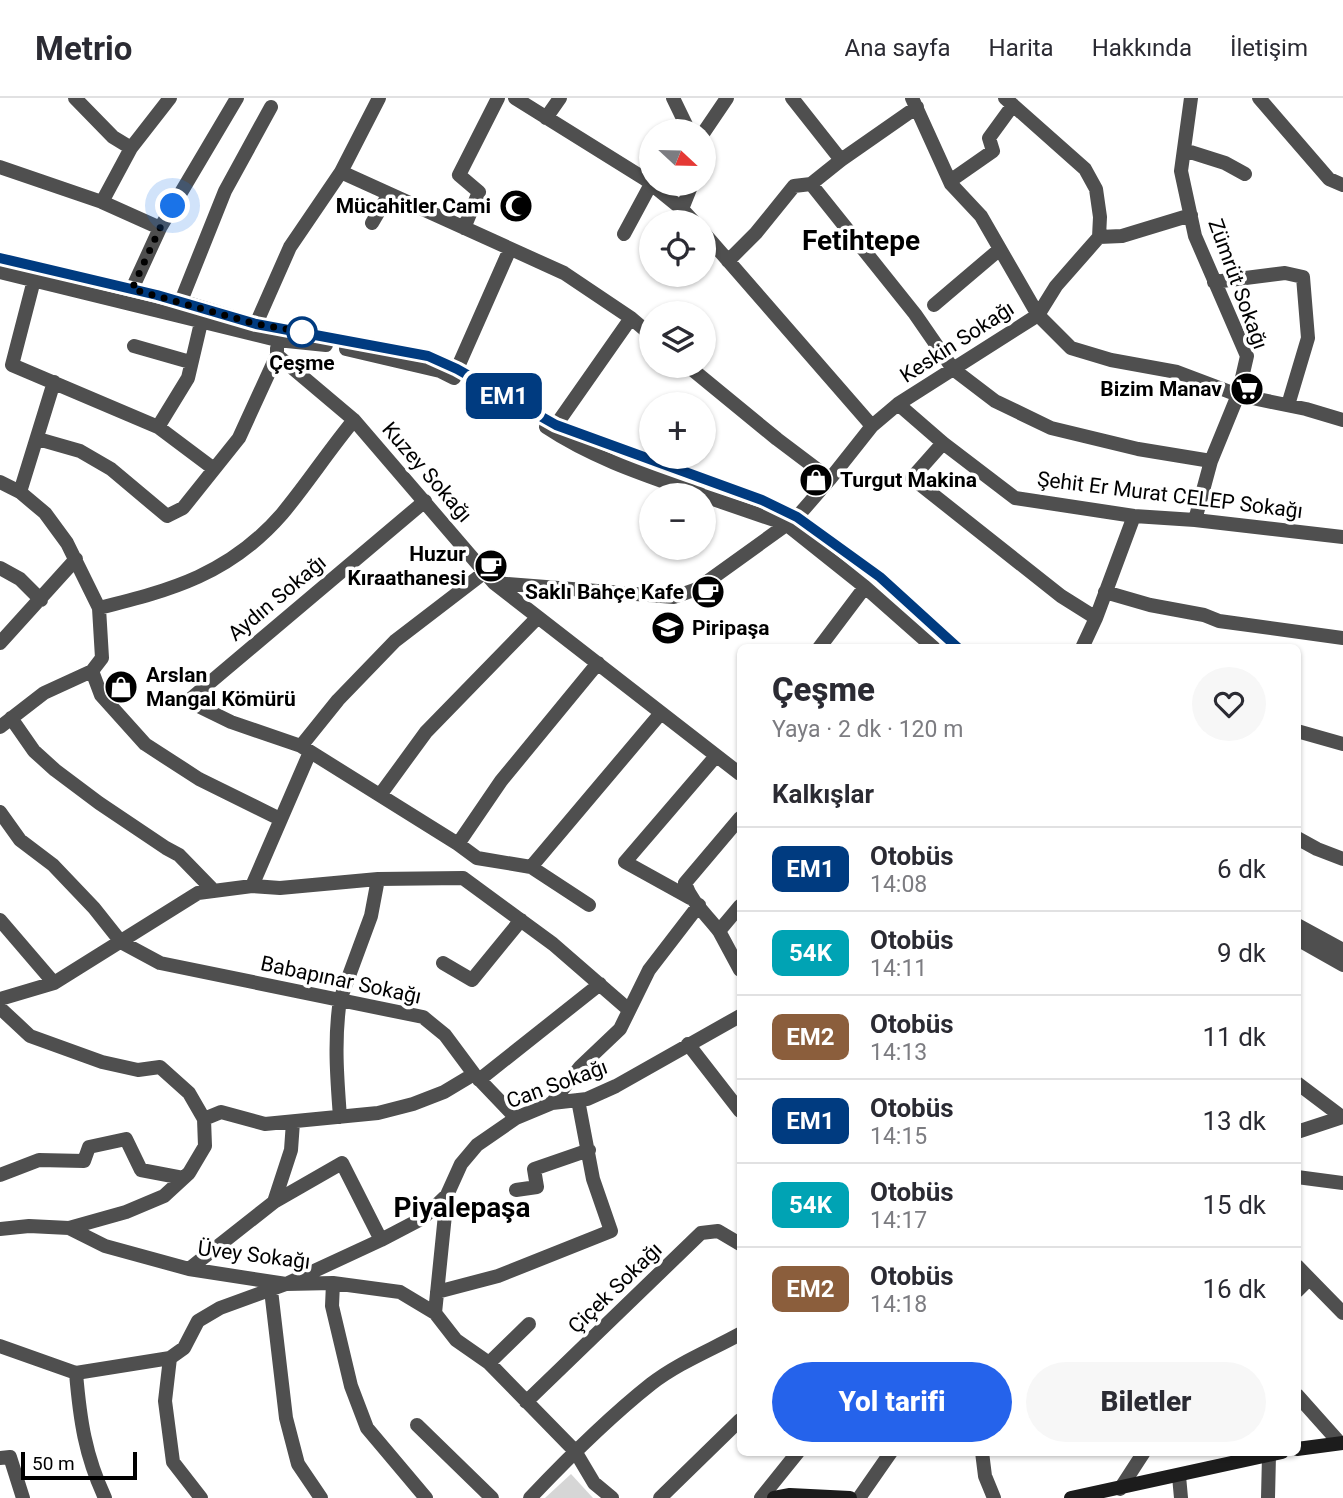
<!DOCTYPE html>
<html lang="tr">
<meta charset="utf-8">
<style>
body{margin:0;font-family:Roboto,sans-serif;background:#f7f7f7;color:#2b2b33;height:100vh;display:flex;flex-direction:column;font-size:26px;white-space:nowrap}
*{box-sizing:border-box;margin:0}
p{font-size:23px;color:#7c7c81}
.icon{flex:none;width:38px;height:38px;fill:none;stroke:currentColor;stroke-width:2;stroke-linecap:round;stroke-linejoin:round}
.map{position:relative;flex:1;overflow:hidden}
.side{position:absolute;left:737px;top:546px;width:564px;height:812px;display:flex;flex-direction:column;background:#fff;border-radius:10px;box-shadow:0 2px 5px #0004}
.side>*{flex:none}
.badge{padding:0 14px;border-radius:10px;font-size:24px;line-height:46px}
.needle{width:46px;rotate:112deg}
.fabs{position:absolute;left:639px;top:21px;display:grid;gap:14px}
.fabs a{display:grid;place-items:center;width:77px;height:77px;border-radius:50%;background:#fff;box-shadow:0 2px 5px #0004;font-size:35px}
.scale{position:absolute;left:21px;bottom:18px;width:116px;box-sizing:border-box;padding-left:7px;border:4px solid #000;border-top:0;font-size:19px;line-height:24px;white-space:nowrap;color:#000;-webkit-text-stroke:5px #fff;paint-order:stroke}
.you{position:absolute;width:35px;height:35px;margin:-18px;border:5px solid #fff;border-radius:50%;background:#1a73e8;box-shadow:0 0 0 10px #1a73e833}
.map>.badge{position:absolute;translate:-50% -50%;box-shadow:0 0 0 4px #fff}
h2{padding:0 35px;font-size:26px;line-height:63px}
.round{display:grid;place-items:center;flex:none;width:74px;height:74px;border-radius:37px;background:#f7f7f7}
.summary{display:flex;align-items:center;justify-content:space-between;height:119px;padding:0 35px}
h1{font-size:33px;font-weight:800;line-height:52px}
.action{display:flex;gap:14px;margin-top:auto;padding:14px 35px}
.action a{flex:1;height:80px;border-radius:42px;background:#2563eb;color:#fff;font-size:28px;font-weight:800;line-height:80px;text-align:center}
.action a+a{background:#f7f7f7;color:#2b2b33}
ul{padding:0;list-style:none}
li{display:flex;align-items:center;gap:21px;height:84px;padding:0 35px;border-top:2px solid #e1e1e2}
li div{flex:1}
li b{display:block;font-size:26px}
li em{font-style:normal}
li .badge{min-width:77px;font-weight:700;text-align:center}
header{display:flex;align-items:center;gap:42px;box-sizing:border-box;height:98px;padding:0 35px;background:#fff;border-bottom:2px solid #e1e1e2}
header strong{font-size:33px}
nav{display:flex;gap:38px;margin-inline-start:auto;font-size:24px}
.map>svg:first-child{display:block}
.green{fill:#d6d6d6}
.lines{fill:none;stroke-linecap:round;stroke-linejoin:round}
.street{stroke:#4f4f4f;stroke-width:14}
.secondary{stroke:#1c1c1c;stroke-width:14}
.line-casing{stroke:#fff;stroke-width:16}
.line{stroke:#003b80;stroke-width:10}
.walk{stroke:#000;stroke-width:7;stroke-dasharray:0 12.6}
.stop-dot{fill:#fff;stroke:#003b80;stroke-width:3.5}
.labels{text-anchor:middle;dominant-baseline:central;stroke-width:7;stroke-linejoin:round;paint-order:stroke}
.poi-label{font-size:21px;font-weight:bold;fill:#000;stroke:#fff;text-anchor:end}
.street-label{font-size:21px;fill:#000;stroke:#fff}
.stop-label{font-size:21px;font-weight:bold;fill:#000;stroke:#fff}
.district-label{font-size:28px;font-weight:bold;fill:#000;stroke:#fff}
</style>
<header>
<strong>Metrio</strong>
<nav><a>Ana sayfa</a><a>Harita</a><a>Hakkında</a><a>İletişim</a></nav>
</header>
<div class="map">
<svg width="1343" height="1400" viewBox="0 0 1343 1400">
<rect width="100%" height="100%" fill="#fff"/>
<path class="green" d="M571,1376L593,1400H545Z"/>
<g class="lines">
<path class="street" d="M75,0L113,39L131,50
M515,0L645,81L682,111L694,124
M673,0L689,33
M792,0L841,62
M912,0L951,86L981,118L1038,217L1071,250L1111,262L1177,274L1238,297L1306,311L1343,322
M1191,0L1181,73L1195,138L1247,258L1238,297L1211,363L1195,422
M1259,0L1329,81L1343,87
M546,20L560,0
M704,34L727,0
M1184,52L1225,65L1245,76
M0,69L102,104L160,130
M341,74L564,175L631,220L651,237
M950,83L993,53L989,40L1013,7
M811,86L915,216L953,271L995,303L1051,330L1138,351L1211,363
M102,104L131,50L170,0
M682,111L692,86
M372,125L389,96
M464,130L479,94L459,77L498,0
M704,135L872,328
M624,136L651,86
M1099,139L1122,138L1191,117
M0,160L181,203L256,226L428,258L457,271L556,327L762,402L797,419L880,479L958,550
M728,163L756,135L794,88L811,86L841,62L917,9
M0,174L277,242L326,247
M34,182L12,267L158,329L214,371
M1214,184L1285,175L1303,179L1308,240L1288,307
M132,191L160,130L237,0
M181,203L225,93L271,9
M934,207L1000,151
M256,226L290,149L341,74L379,0
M134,248L190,264
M346,251L440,273L454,280
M277,257L354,322L494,485L740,676
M688,268L777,341L830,381
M457,271L510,151
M898,306L943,345L1015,400L1134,418L1195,422L1343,439
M556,327L631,220
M158,329L188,280L203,216
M546,329C594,361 648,378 702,397
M38,341L80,353L111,371L167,418L183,410L239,340L277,257V250
M943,345L912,380L1061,498L1096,520
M0,384L20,394L45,415L67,445L99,510L102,560L92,573L44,595L0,629
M20,394L54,284
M704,398L786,426L865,489L934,550
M425,403L188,603L231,624L301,648L458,746L477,760L531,769L589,807
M0,470L20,481L41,502
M494,485L674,499L697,491L797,419L830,381L872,328L898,306L1038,217L1056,188L1099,139L1100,119L1096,91L1085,71L1005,0
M1105,494L1150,507L1204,517L1219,523L1343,540
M99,510C172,492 230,476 282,416C307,386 329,352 354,322
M0,545L76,461
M819,550L865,489
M1082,550L1096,520L1134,418
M92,573L101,597L145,646L199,681L280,721
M11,620L34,653L55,672L99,705L166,750L179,757L214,793
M1297,633L1343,646
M301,648L338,602L395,543L485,474
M380,697L426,634L538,519
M0,714L20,742L53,767L94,810L121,844L160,865L423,919L445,937L474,976L516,1020
M740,720L685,785C691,804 707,817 719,833L740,808
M1297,740L1317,751L1343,761
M458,746L501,683L598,565
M531,769L661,615
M252,788L310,654
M690,800L625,764L716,658
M0,822L54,885
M1297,827L1343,852
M719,833L740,872
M1297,841L1343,867
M443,865L472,882L521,822
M0,901L54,885L198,795L252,788L280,790L378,781L463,780L553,846L629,912
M0,910L30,938L102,964L138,972L160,969L189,995L204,1021L205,1048L189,1075L164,1098L126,1114L69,1130L29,1128L0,1131
M688,946L740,1013
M479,982L600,886
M1297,985L1342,1019
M552,1005L580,969L620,931L649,872L699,807
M340,1019C337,980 334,941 340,902L371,818L378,781
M204,1021L221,1014L265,1026L378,1015L413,1006L444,994L474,976
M1297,1034L1343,1019
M0,1077L39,1062L84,1063L89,1049L126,1041L141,1072L183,1080
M1297,1079L1343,1085
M516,1092L537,1089L534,1071L589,1052
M274,1104L291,1052L293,1024
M69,1130L105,1148L189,1171L286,1186L333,1185L400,1194L435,1215
M1297,1168L1343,1215
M189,1171L274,1104L342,1065L381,1142
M333,1185L332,1208L351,1288L367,1330L426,1400
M271,1192L286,1320L298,1366L321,1400
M1297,1193L1309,1181
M437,1194L498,1178L611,1133L593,1081L578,1002
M0,1248L76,1275
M170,1260L165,1303L173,1364L201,1400
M489,1265L529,1226
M76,1275L170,1260L184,1250L198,1223L220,1210L286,1186L381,1142L423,1120L447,1097
M76,1275C80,1322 85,1357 105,1400
M1297,1297L1339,1344
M526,1304L701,1135L718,1133L740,1146
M417,1327L492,1400
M982,1354L985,1378L994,1400
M0,1360L10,1359L23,1400
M1179,1378L1181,1400
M1120,1391L1144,1354
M530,1400C568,1360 608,1320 651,1286C678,1265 711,1252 740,1236
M612,1400L594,1385L575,1353L489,1265L456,1242L435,1215L447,1097L461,1066L477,1047L516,1020L552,1005L587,1001L616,988L740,918
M660,1400L740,1322
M761,1400L798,1354
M859,1400L891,1354
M1268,1400L1269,1357"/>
<path class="secondary" d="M1297,1351L1343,1345
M774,1400L790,1397L850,1400
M1071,1400L1282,1354"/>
</g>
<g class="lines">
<defs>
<path id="line" d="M0,160L157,197L256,226L428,258L457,271L556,327L762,402L797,419L880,479L958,550"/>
</defs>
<use href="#line" class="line-casing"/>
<use href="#line" class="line"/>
<path class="walk" d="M173,108L160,130L132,191L256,226L304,234H302"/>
</g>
<defs>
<symbol id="mosque-disc" viewBox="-11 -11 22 22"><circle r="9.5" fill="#000" stroke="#fff"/><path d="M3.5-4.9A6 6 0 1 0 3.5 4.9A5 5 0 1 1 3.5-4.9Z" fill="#fff"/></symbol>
<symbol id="supermarket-disc" viewBox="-11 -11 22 22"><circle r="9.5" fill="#000" stroke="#fff"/><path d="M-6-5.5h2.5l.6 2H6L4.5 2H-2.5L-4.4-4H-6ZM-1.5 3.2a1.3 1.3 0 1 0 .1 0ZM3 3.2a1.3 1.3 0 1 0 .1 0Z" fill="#fff"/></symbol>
<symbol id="shop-disc" viewBox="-11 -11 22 22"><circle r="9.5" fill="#000" stroke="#fff"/><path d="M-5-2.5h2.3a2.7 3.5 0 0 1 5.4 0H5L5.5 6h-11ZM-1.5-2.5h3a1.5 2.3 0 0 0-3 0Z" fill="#fff"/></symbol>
<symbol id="cafe-disc" viewBox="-11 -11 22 22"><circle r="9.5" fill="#000" stroke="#fff"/><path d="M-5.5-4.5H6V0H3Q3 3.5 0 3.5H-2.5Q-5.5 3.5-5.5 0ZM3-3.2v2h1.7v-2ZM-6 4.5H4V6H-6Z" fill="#fff"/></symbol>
<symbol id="school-disc" viewBox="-11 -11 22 22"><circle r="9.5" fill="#000" stroke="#fff"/><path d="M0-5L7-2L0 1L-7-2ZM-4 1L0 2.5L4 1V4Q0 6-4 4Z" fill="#fff"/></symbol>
</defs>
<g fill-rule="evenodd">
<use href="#mosque-disc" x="497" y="89" width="38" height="38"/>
<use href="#supermarket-disc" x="1228" y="272" width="38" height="38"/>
<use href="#shop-disc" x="797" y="363" width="38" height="38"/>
<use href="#cafe-disc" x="472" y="449" width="38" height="38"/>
<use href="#cafe-disc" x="689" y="475" width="38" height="38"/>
<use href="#school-disc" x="649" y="511" width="38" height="38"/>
<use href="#shop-disc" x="102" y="570" width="38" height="38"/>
</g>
<circle class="stop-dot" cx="302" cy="234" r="14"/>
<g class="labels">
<g class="poi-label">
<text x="491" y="108">Mücahitler Cami</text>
<text x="1222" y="291">Bizim Manav</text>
<text x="840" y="382" text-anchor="start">Turgut Makina</text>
<text x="466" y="456">Huzur<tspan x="466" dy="24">Kıraathanesi</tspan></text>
<text x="684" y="494">Saklı Bahçe Kafe</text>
<text x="692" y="530" text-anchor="start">Piripaşa</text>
<text x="146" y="577" text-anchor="start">Arslan<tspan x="146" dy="24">Mangal Kömürü</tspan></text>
</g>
<g class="street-label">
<text transform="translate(1238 186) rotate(70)">Zümrüt Sokağı</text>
<text transform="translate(957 244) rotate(-33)">Keskin Sokağı</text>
<text transform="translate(427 374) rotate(49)">Kuzey Sokağı</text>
<text transform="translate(1170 397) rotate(7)">Şehit Er Murat CELEP Sokağı</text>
<text transform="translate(277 500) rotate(-40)">Aydın Sokağı</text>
<text transform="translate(341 882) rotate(12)">Babapınar Sokağı</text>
<text transform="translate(557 986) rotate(-20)">Can Sokağı</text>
<text transform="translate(254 1157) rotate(7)">Üvey Sokağı</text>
<text transform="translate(615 1190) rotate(-44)">Çiçek Sokağı</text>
</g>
<g class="stop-label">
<text x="302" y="265">Çeşme</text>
</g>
<g class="district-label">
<text x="861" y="142">Fetihtepe</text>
<text x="462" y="1109">Piyalepaşa</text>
</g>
</g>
</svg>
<div class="fabs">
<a><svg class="needle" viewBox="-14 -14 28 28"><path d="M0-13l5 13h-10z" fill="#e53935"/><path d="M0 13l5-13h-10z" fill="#7c7c81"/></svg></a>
<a><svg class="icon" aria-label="locate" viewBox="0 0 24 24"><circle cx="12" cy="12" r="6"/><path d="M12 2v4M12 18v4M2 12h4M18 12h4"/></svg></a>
<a><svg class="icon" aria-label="layers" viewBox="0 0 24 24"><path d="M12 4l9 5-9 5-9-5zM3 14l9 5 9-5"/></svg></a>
<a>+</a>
<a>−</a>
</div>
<div class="scale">50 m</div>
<div class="you" style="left:173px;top:108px"></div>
<b class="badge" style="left:504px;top:298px;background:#003b80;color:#fff">EM1</b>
<section class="side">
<div class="summary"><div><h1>Çeşme</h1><p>Yaya · 2 dk · 120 m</p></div><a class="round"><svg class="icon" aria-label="heart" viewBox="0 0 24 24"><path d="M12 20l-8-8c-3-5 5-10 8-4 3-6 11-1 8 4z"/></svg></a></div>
<h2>Kalkışlar</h2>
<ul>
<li><span class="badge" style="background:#003b80;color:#fff">EM1</span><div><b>Otobüs</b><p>14:08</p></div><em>6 dk</em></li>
<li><span class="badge" style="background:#00a3b4;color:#fff">54K</span><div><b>Otobüs</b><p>14:11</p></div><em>9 dk</em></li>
<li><span class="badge" style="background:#8b5e3c;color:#fff">EM2</span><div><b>Otobüs</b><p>14:13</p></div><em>11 dk</em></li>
<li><span class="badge" style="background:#003b80;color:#fff">EM1</span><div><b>Otobüs</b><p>14:15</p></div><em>13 dk</em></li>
<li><span class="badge" style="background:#00a3b4;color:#fff">54K</span><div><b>Otobüs</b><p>14:17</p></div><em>15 dk</em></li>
<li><span class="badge" style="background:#8b5e3c;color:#fff">EM2</span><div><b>Otobüs</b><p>14:18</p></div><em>16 dk</em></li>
</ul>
<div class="action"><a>Yol tarifi</a><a>Biletler</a></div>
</section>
</div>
